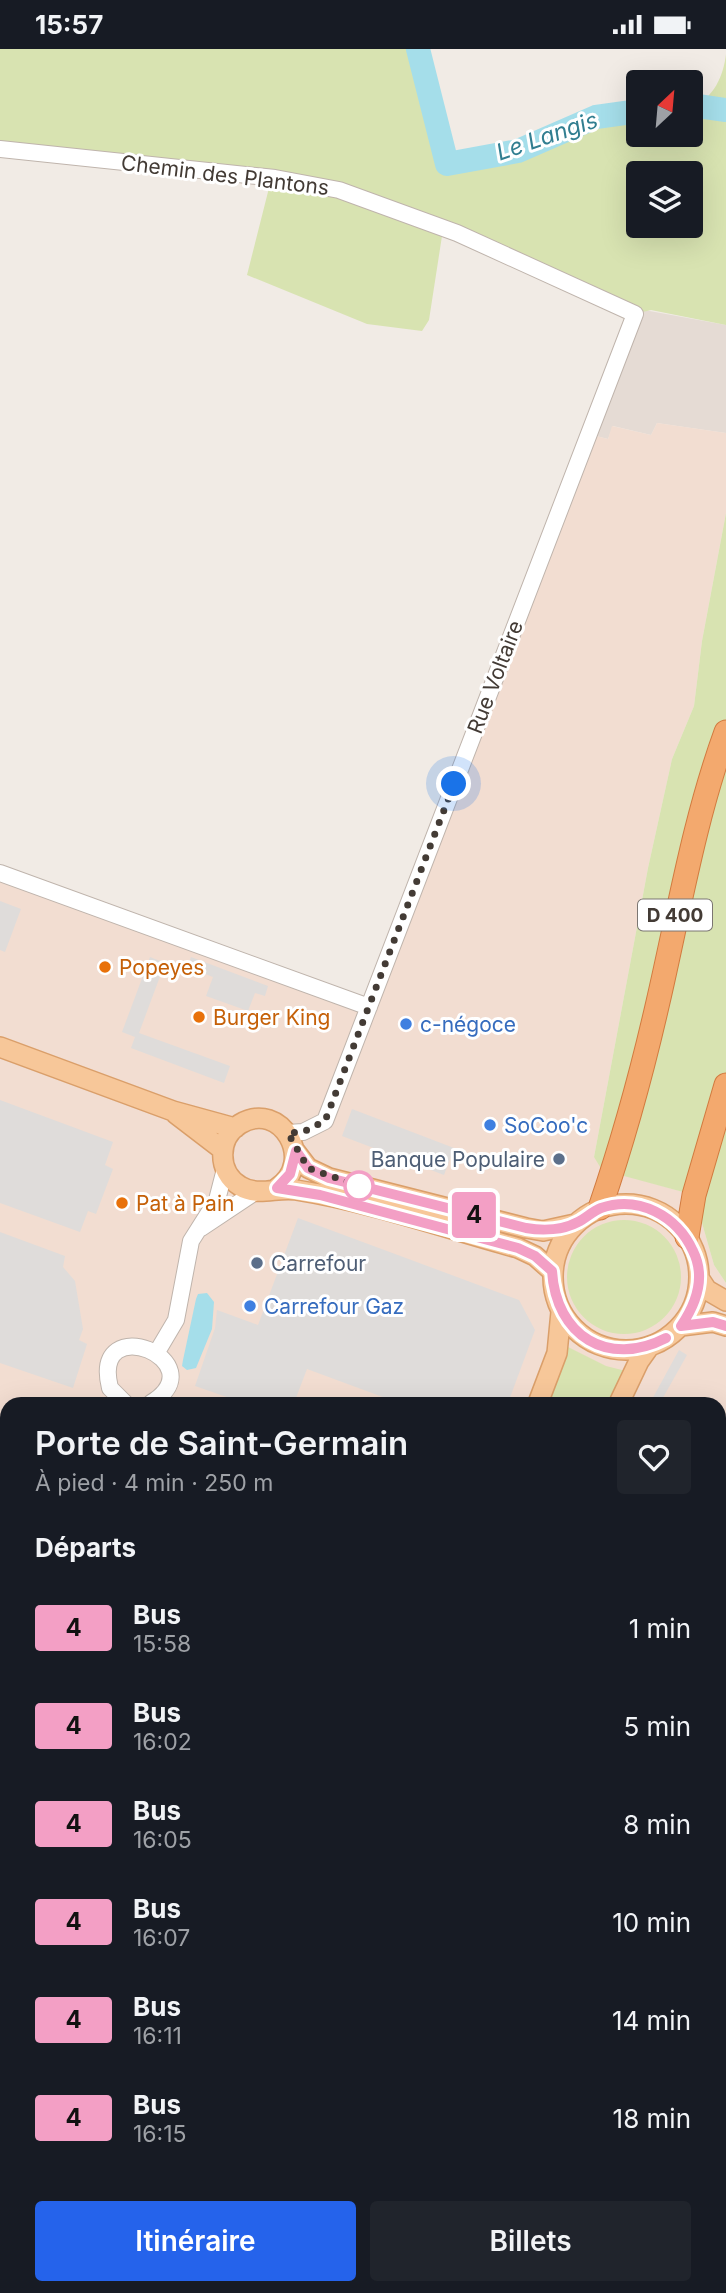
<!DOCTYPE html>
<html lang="fr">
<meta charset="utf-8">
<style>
body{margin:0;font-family:Inter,sans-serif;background:#20242c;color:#f1f3f6;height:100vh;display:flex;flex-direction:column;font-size:26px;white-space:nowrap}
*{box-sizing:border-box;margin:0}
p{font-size:23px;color:#9ea1a6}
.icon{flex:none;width:38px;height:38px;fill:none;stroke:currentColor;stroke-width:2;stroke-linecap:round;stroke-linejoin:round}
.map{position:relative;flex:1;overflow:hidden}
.details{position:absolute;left:0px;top:1348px;width:726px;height:898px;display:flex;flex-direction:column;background:#171b24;border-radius:21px 21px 0 0;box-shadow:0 7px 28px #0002}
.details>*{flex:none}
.badge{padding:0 14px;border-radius:5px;font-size:24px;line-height:46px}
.needle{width:46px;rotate:26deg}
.tools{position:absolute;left:626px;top:21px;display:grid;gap:14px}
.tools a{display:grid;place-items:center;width:77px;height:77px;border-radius:7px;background:#171b24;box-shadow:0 7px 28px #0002;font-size:35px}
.you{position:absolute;width:35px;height:35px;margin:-18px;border:5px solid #fff;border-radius:50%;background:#1a73e8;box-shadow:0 0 0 10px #1a73e833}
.map>.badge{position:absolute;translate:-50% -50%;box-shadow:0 0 0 4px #fff}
h2{padding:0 35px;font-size:26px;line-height:63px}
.round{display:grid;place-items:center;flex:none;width:74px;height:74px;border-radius:7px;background:#20242c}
.overview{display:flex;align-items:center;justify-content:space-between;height:119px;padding:0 35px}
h1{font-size:33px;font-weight:600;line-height:52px}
.button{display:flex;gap:14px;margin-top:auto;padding:14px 35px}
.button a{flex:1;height:80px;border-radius:7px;background:#2563eb;color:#fff;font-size:28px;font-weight:600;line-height:80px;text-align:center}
.button a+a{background:#20242c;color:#f1f3f6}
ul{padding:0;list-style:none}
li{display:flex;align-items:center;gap:21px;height:98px;padding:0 35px}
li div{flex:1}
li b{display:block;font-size:26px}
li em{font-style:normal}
li .badge{min-width:77px;font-weight:700;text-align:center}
.status{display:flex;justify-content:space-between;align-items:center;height:49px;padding:0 35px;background:#171b24;direction:ltr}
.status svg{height:19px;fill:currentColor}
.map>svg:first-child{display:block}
.residential{fill:#e5dbd4}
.commercial{fill:#f2ddd1}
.green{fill:#d8e3b1;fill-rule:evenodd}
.parking{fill:#dfdcda}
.water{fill:#a5deea}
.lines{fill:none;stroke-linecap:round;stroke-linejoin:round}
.stream{stroke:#a5deea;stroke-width:4.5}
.canal{stroke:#a5deea;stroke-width:14}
.river{stroke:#a5deea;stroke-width:24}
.minor-casing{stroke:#bfb4ac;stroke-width:18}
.major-casing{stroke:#da9f6a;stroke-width:22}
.highway-casing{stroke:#d17a3f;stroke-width:25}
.minor{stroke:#fff;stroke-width:16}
.major{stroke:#f7c799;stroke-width:19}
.highway{stroke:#f3a96e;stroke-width:23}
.rail{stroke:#949494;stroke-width:4.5;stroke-dasharray:9 9;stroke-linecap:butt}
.line-casing{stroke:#fff;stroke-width:16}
.line{stroke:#f39fc5;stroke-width:10}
.walk{stroke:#433b35;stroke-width:7;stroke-dasharray:0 12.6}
.food-dot{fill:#e8710a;stroke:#fff;stroke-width:2.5}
.shop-dot{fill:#3f7fe0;stroke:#fff;stroke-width:2.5}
.service-dot{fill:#5c6f8a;stroke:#fff;stroke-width:2.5}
.stop-dot{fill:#fff;stroke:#f39fc5;stroke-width:3.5}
.labels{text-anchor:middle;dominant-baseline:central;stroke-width:6;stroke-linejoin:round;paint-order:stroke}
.shield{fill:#fff;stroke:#7b7672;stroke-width:2}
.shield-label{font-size:19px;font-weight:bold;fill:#433b35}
.street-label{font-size:21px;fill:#433b35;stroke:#fff}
.food-label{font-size:21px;fill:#c56008;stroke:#fff;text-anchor:start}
.shop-label{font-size:21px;fill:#366cbe;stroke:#fff;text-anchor:start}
.service-label{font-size:21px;fill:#4e5e75;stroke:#fff;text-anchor:end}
.water-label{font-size:23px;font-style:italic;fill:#317e90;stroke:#fff}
</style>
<div class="status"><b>15:57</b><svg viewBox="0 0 49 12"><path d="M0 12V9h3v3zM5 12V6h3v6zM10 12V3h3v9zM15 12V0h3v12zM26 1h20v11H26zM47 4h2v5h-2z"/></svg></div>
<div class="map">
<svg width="726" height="2244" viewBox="0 0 726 2244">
<rect width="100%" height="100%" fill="#f1ebe5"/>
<path class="residential" d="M644,261L726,276V384L657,374L651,386L613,377L608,390L588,385L635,265Z
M0,1541L7,1545V1580L0,1579Z
M7,1674V1771L0,1768V1697Z
M726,2131V2244H468L464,2238H719V2135Z"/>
<path class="commercial" d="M657,374L726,384V464L702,592L694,657L672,710L648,819L594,1108L613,1123L694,1146L714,1216L726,1234V1623L719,1637V1354H7V1502L0,1498V824L371,951L588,385L608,390L612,377L651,386Z"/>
<path class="green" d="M0,0H418L448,114L518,102L596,68L639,62V86H691V56C714,52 724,24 726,5V276L651,261L635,265L339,141L0,100ZM639,124H691V177H639Z
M270,135L338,147L442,187L429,271L422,282L367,275L247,226Z
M726,464V1234L714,1216L694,1146L602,1121L594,1108L648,819L672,710L694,657L702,592Z
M567 1228a57 57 0 1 1 114 0a57 57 0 1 1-114 0Z
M566,1297L606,1317L626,1322L611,1354H543Z
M0,1579L7,1580V1674L0,1697Z
M726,1623V2131L719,2135V1637Z
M0,1768L7,1771V2238H464L468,2244H0Z"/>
<path class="parking" d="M0,852L21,860L5,903L0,901Z
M150,908L165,914L139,984L230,1017L224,1034L131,999L135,988L122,983Z
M191,908L268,937L265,947L255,944L248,962L206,947L213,928L187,918Z
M0,1051L113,1093L105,1116L113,1120L96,1165L88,1162L80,1183L0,1154Z
M352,1060L454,1099L444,1126L342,1087Z
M298,1169L519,1251L535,1281L508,1354H399L307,1320L294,1354H244L195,1337L215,1279L217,1261L258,1276Z
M0,1183L65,1207L63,1218L75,1232L83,1280L79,1291L87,1295L73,1339L0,1314Z
M679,1301L687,1306L660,1354H650Z"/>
<path class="water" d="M207,1244L214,1253L212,1280L196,1319L187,1321L182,1317L183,1311L196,1250L198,1245Z"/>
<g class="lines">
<path class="stream" d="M519,2244L522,2238
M553,2244L556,2238"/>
<path class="canal" d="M0,1788L7,1793
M448,2238L452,2244"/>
<path class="river" d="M418,0L447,115L518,102L596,68L639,62
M691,56L726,61"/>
<defs>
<path id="minor" d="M0,100L275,129L339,141L457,184L635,265L325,1072L303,1083L288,1084
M0,824L369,958
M201,1179L255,1143
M157,1303L176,1271L191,1192L217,1151L225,1120
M125,1354L110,1339C90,1259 218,1312 151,1354
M0,1579L7,1580
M719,2206L726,2211"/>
<path id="major" d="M0,998L173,1062L235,1079
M176,1065L223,1101
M295,1102L308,1119L329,1129L526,1179L543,1182L575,1175
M277,1139C317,1113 281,1050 240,1075C217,1089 217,1123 240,1137C257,1148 277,1138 296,1141C371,1153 445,1179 518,1199L535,1207L552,1222
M553 1228a73 73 0 1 1 146 0a73 73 0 1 1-146 0Z
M699,1229L707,1241L726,1252
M681,1277L713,1273L726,1277
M538,1354L557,1304L561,1263
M619,1354L639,1312L649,1298
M94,2244L98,2238"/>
<path id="highway" d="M600,1159C623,1092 642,1023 658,953C679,862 694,771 726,683
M687,1188L694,1146L726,1036"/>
</defs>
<use href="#minor" class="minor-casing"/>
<use href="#major" class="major-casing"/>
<use href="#highway" class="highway-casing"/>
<use href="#minor" class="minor"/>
<use href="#major" class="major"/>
<use href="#highway" class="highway"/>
<path class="rail" d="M0,1528L7,1532
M719,1946L726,1950"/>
</g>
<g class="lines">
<defs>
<path id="line" d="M666,1289C608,1319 556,1287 552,1222L535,1207L518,1199L320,1146L277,1139L290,1125L296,1102L308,1119L329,1129L526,1179C543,1182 563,1181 578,1173C586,1169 593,1162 601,1159C639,1146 677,1167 693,1202C706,1228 696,1255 681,1277L713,1273L726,1277"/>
</defs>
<use href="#line" class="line-casing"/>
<use href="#line" class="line"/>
<path class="walk" d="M359,1137L308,1119L288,1084L303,1083L325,1072L454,735"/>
</g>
<g class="food-dot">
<circle cx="105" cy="918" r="7"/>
<circle cx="199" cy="968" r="7"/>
<circle cx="122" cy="1154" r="7"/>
</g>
<g class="shop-dot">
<circle cx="406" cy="975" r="7"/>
<circle cx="490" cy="1076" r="7"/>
<circle cx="250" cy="1257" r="7"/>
</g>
<g class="service-dot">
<circle cx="559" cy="1110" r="7"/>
<circle cx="257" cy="1214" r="7"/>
</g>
<circle class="stop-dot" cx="359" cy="1137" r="14"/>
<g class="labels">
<rect class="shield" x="638" y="850.5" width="74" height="31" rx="5"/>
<g class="shield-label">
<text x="675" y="866">D 400</text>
</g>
<g class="street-label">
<text transform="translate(225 126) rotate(7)">Chemin des Plantons</text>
<text transform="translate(495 628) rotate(-69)">Rue Voltaire</text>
</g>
<g class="food-label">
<text x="119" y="918">Popeyes</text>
<text x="213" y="968">Burger King</text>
<text x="136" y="1154">Pat à Pain</text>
</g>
<g class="shop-label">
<text x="420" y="975">c-négoce</text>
<text x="504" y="1076">SoCoo'c</text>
<text x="264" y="1257">Carrefour Gaz</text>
</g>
<g class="service-label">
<text x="545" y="1110">Banque Populaire</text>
<text x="271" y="1214" text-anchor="start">Carrefour</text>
</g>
<g class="water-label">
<text transform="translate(547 87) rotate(-19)">Le Langis</text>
</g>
</g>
</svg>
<div class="tools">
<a><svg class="needle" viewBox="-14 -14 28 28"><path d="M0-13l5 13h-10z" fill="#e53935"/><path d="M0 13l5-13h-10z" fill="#9ea1a6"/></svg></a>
<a><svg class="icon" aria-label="layers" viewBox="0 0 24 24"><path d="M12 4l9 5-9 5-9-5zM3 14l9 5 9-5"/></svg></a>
</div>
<div class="you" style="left:454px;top:735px"></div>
<b class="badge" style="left:474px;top:1166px;background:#f39fc5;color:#111">4</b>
<section class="details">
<div class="overview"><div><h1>Porte de Saint-Germain</h1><p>À pied · 4 min · 250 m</p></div><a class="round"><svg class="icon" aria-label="heart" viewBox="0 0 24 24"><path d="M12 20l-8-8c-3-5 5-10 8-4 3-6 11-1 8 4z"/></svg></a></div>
<h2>Départs</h2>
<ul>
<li><span class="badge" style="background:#f39fc5;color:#111">4</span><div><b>Bus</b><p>15:58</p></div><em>1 min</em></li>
<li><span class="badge" style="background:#f39fc5;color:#111">4</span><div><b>Bus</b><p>16:02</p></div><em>5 min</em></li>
<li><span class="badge" style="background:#f39fc5;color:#111">4</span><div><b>Bus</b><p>16:05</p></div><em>8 min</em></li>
<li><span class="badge" style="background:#f39fc5;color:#111">4</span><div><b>Bus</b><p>16:07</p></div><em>10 min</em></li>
<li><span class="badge" style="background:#f39fc5;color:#111">4</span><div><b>Bus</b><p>16:11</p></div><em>14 min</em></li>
<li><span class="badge" style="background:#f39fc5;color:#111">4</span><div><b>Bus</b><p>16:15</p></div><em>18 min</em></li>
</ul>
<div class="button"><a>Itinéraire</a><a>Billets</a></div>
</section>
</div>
